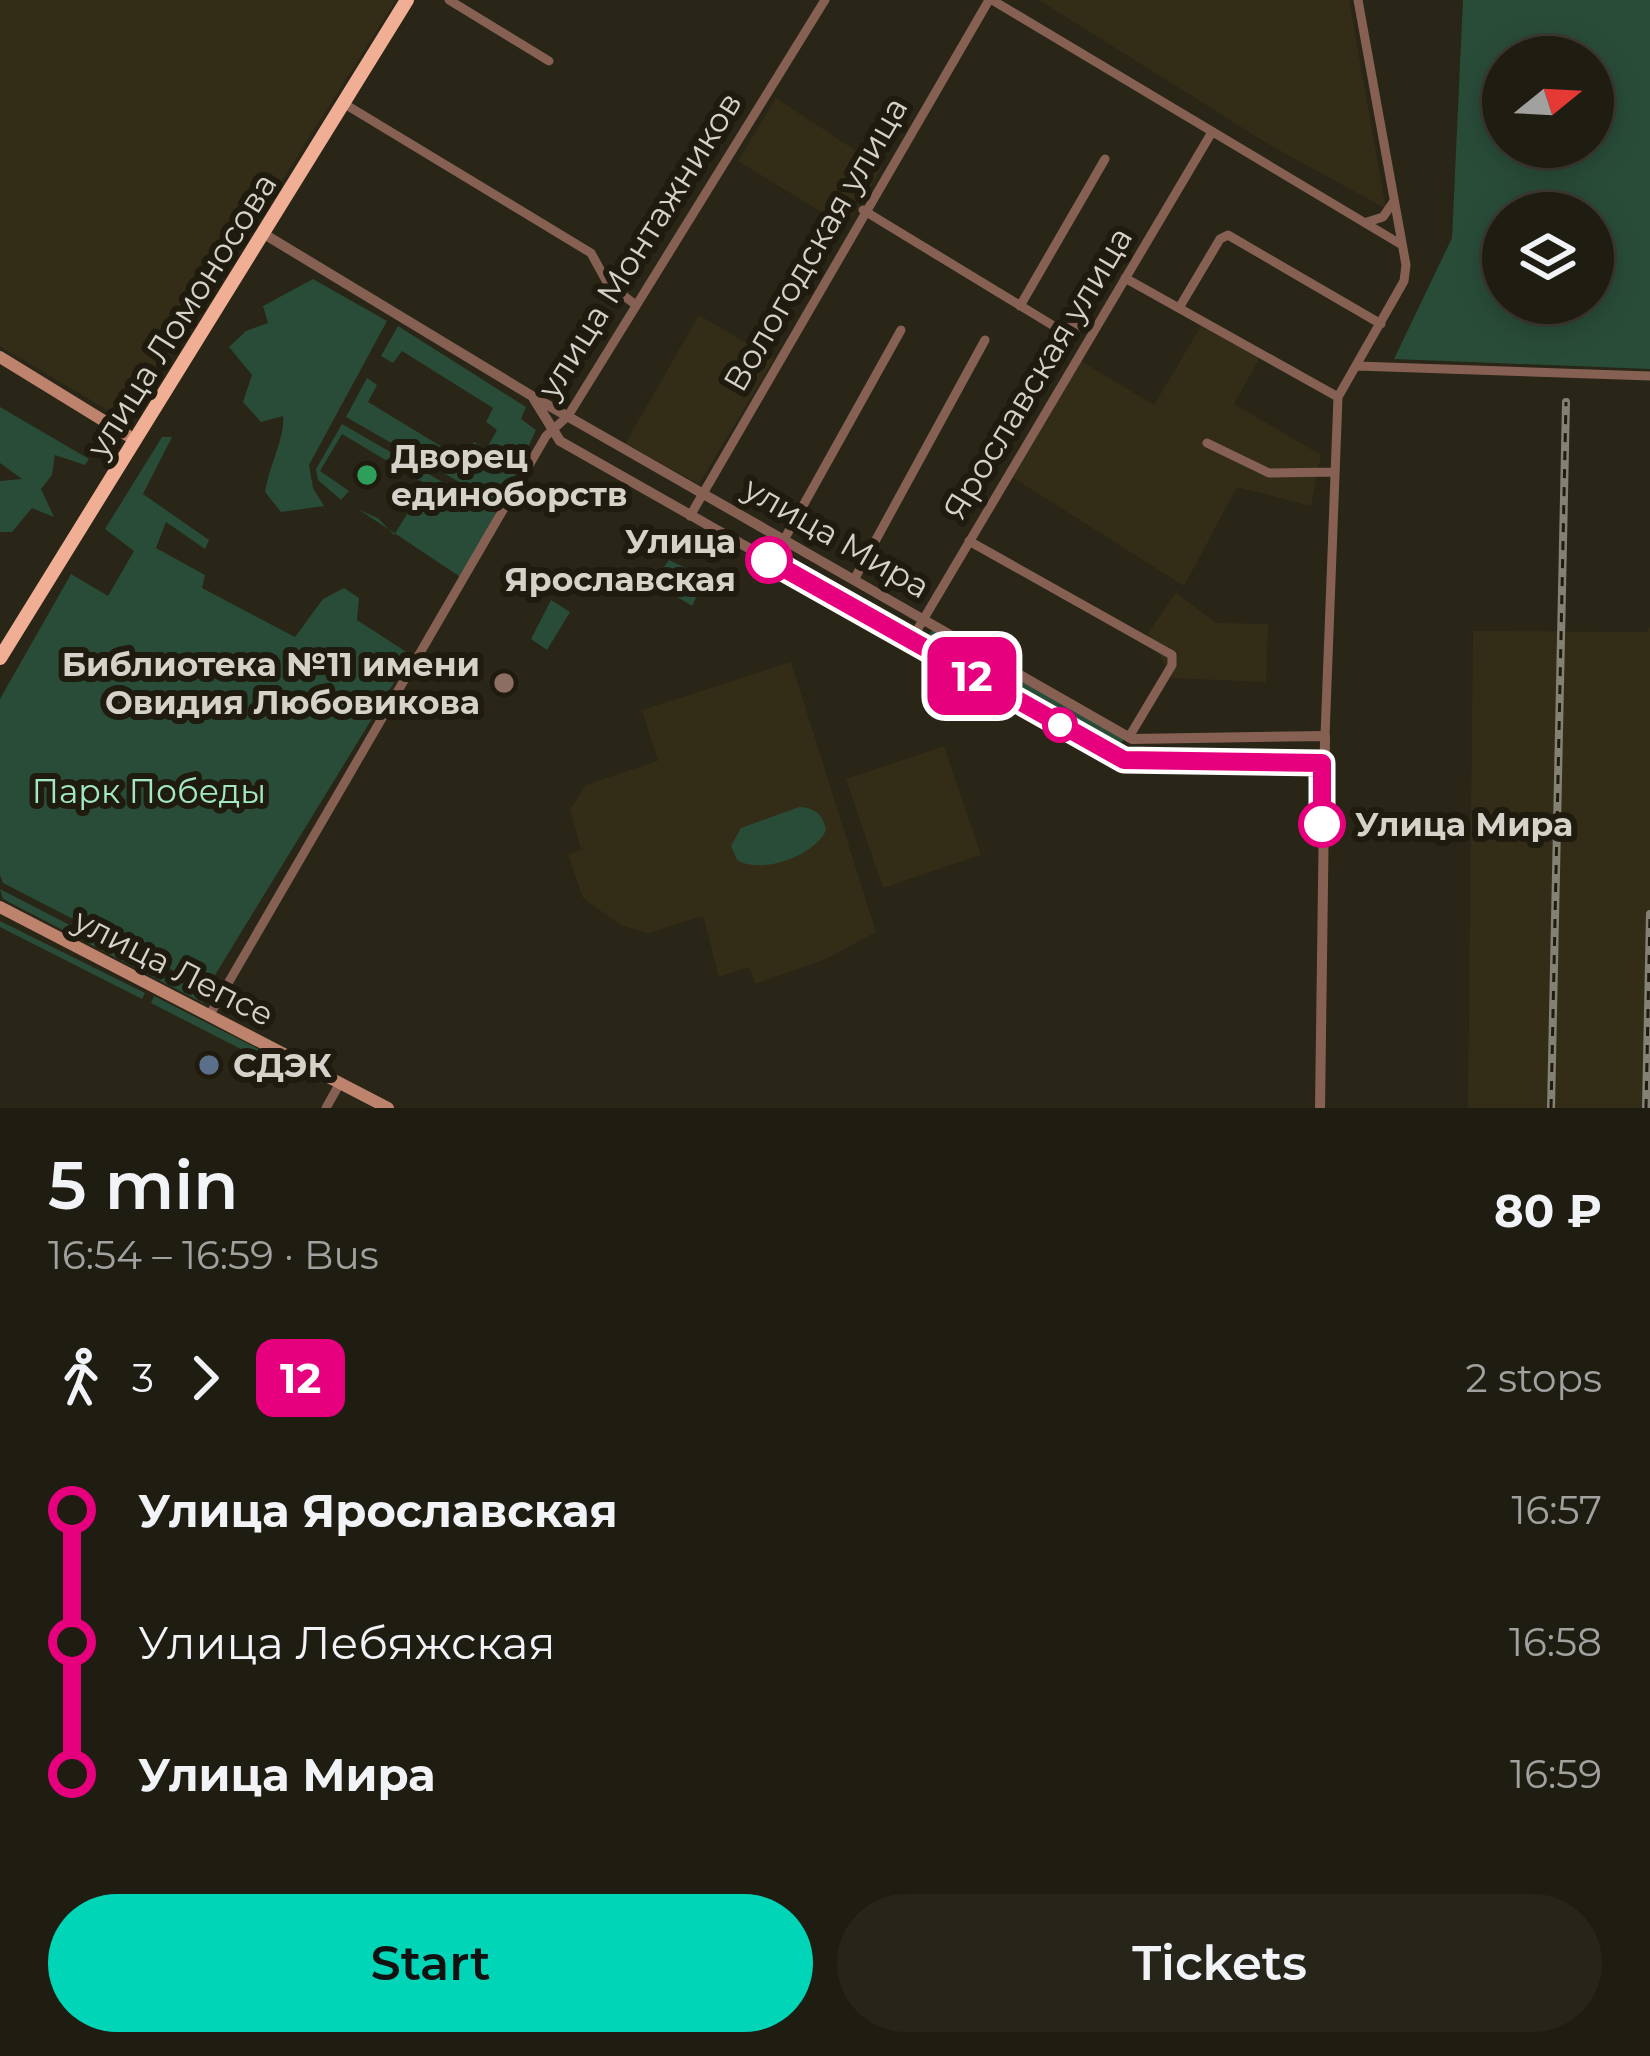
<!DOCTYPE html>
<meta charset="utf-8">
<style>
body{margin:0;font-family:Montserrat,sans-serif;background:#27251a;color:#f1f3f6;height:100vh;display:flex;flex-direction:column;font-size:45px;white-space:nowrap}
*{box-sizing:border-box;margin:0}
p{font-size:39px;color:#a1a19f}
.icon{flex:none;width:66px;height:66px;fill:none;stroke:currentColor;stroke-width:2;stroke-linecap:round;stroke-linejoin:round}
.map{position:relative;height:1108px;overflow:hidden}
.details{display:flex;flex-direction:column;background:#1f1c11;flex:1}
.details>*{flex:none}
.badge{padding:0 24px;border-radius:18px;font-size:42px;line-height:78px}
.needle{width:78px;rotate:72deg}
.controls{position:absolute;left:1482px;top:36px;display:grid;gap:24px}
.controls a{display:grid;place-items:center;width:132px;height:132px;border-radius:50%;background:#1f1c11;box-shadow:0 6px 30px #0003,0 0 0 3px #3c3a31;font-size:60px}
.map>.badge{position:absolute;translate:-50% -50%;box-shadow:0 0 0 6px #fff}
.legs{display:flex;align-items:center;gap:18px;height:132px;padding:0 48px;font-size:39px}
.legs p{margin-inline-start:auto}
.headline{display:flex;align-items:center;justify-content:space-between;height:204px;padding:0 48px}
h1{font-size:66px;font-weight:600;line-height:90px}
.button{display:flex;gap:24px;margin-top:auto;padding:24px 48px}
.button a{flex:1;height:138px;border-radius:72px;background:#00d5b7;color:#111;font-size:48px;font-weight:600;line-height:138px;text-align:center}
.button a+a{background:#27251a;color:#f1f3f6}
ul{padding:0 48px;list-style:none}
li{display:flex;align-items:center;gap:42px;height:132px;font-size:45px}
li i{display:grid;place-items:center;width:18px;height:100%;margin:0 15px;background:currentColor}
li i::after{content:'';width:30px;height:30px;margin:-15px;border:9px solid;border-radius:50%;background:#1f1c11}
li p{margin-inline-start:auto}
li:first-child i{background:linear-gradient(#0000 50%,currentColor 0)}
li:last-child i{background:linear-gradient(currentColor 50%,#0000 0)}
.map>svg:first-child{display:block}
.built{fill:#332d18}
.green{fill:#294c39;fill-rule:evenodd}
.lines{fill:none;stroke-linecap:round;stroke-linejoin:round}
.minor{stroke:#866153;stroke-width:9}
.tertiary{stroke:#866153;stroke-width:10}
.secondary{stroke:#be836c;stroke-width:12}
.trunk{stroke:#f0ae94;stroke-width:14}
.rail-casing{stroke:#838074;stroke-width:8}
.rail{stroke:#1f1b0e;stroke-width:3;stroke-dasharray:9;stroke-linecap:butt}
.line-1-casing{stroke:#fff;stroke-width:27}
.line-1{stroke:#e6007e;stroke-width:18}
.leisure-dot{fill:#2e9e5b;stroke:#1f1b0e;stroke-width:4.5}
.stop-1-dot{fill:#fff;stroke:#e6007e;stroke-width:6}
.education-dot{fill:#8d6e63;stroke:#1f1b0e;stroke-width:4.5}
.service-dot{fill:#5c6f8a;stroke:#1f1b0e;stroke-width:4.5}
.labels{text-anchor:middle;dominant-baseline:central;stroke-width:12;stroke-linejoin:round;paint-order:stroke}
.street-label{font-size:33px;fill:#d5d2c9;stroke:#1f1b0e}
.poi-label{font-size:33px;font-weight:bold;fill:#d5d2c9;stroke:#1f1b0e;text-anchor:start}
.stop-label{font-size:33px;font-weight:bold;fill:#d5d2c9;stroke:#1f1b0e;text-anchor:end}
.park-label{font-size:33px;fill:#a2e8c2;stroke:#1f1b0e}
</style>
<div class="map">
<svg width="1650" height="1108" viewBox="0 0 1650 1108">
<rect width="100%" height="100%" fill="#292517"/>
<path class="built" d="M0,0H396L129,423L0,346Z
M1039,0H1349L1386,209L1270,145Z
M776,98L882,168L846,227L738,161Z
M699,315L774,359L699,484L625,444Z
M1204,321L1260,357L1234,404L1321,455L1311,506L1237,487L1184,586L1012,477L1079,360L1154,405Z
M1176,593L1216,623L1268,624L1266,682L1172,678L1148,633Z
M1650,627V1108H1468L1473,631L1647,632Z
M791,662L876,932L826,959L755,984L749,967L719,977L703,916L648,933L622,926L583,898L568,854L581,850L570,809L586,785L658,761L642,710Z
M944,746L981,855L883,888L846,779Z"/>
<path class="green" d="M1463,0H1650V369L1394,359L1452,238ZM1593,57V147H1503V57ZM1593,213V303H1503V213Z
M313,279L387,321L309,465L313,488L324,506L281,512L265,492C269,466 285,438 283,416L261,422L243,402L252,375L229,347L246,331L268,323L263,306Z
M398,326L526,407L521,419L536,430L501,506L346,417L367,378L377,385L368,402L462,459L474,442L486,449L497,430L486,422L493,408L402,351L393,363L381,356Z
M0,407L89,459L85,465L55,455L52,475L41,489L54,517L32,508L12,532H0V481L22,479L0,463Z
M342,424L496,513L462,578L358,509L379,519L394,535L414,503L432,511L441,493L342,434L320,471L349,491L341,500L318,480L316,469Z
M162,437H172L143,494L209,540L205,549L166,522L156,548L205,575L202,588L295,637L323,599L344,588L359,598L357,620L411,655L207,988L3,883L0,875V699L71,574L108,596L134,551L105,529Z
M669,560L706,578L692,606L653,582Z
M551,600L570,612L547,650L531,639Z
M932,629L1124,739L1121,743L929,635Z
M927,638L1119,747L1116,751L924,644Z
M799,807C815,808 823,814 826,830C815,856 761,875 737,860L731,846L741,828Z
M0,889L213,999L203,1003L3,899Z
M0,921L145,993L142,999L0,927Z
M154,996L278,1059L274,1066L151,1003Z"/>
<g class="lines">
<path class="minor" d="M449,0L549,61
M992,0L1402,245
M343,103L591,253L608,284L636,305
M863,210L1057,328L1095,327
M1367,222L1383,217L1394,201
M1125,278L1338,397
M1020,306L1105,159
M1179,308L1220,239L1228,235L1381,324
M1357,366L1650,376
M1207,443L1269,473L1335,472
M690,516L989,0
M785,538L901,330
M969,541L1172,655V665L1129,737
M855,578L985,340
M910,642L1212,132
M1325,736L1338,397L1404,281L1406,265L1358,0
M209,1016L546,436L568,416L825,0
M326,1108L340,1083"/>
<path class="tertiary" d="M264,234L532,396L1132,739L1325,736L1320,1108
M534,399L560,441L1124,761L1322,763"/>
<path class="secondary" d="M0,357L135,440
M0,907L388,1108"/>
<path class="trunk" d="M0,658L407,0"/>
<defs>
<path id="rail" d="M1551,1108L1566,402
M1646,1108L1650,914"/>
</defs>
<use href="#rail" class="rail-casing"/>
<use href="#rail" class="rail"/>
</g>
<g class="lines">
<defs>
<path id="line-1" d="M769,560L1124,760L1322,763V824"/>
</defs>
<use href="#line-1" class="line-1-casing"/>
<use href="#line-1" class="line-1"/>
</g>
<circle class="leisure-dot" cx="367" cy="475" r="12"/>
<g class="stop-1-dot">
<circle cx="769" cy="560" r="21"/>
<circle cx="1060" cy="725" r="15"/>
<circle cx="1322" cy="824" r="21"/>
</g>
<circle class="education-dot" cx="504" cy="683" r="12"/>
<circle class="service-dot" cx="209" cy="1065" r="12"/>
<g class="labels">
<g class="street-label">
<text transform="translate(815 244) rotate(-60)">Вологодская улица</text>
<text transform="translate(639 245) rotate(-58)">улица Монтажников</text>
<text transform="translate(181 315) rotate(-58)">улица Ломоносова</text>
<text transform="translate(1037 373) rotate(-59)">Ярославская улица</text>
<text transform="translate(837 537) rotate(30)">улица Мира</text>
<text transform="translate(174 967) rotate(27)">улица Лепсе</text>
</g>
<g class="poi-label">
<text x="391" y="456">Дворец<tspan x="391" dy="38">единоборств</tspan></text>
<text x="480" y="664" text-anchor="end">Библиотека №11 имени<tspan x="480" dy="38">Овидия Любовикова</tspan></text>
<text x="233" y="1065">СДЭК</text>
</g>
<g class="stop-label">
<text x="736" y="541">Улица<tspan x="736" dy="38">Ярославская</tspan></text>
<text x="1355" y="824" text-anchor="start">Улица Мира</text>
</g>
<g class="park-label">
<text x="149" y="791">Парк Победы</text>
</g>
</g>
</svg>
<div class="controls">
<a><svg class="needle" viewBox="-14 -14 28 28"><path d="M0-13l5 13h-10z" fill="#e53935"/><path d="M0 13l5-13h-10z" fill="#a1a19f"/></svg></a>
<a><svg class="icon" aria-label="layers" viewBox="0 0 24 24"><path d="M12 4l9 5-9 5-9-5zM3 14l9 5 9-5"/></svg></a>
</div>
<b class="badge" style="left:972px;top:676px;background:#e6007e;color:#fff">12</b>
</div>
<section class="details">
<div class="headline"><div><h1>5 min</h1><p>16:54 – 16:59 · Bus</p></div><b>80 ₽</b></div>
<div class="legs"><svg class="icon" aria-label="walk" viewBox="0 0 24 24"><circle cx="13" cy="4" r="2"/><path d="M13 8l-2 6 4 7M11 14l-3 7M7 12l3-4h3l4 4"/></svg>3<svg class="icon" aria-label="forward" viewBox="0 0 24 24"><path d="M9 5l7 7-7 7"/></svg><b class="badge" style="background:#e6007e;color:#fff">12</b><p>2 stops</p></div>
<ul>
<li><i style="color:#e6007e"></i><b>Улица Ярославская</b><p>16:57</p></li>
<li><i style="color:#e6007e"></i><span>Улица Лебяжская</span><p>16:58</p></li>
<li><i style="color:#e6007e"></i><b>Улица Мира</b><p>16:59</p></li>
</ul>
<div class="button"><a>Start</a><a>Tickets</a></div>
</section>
